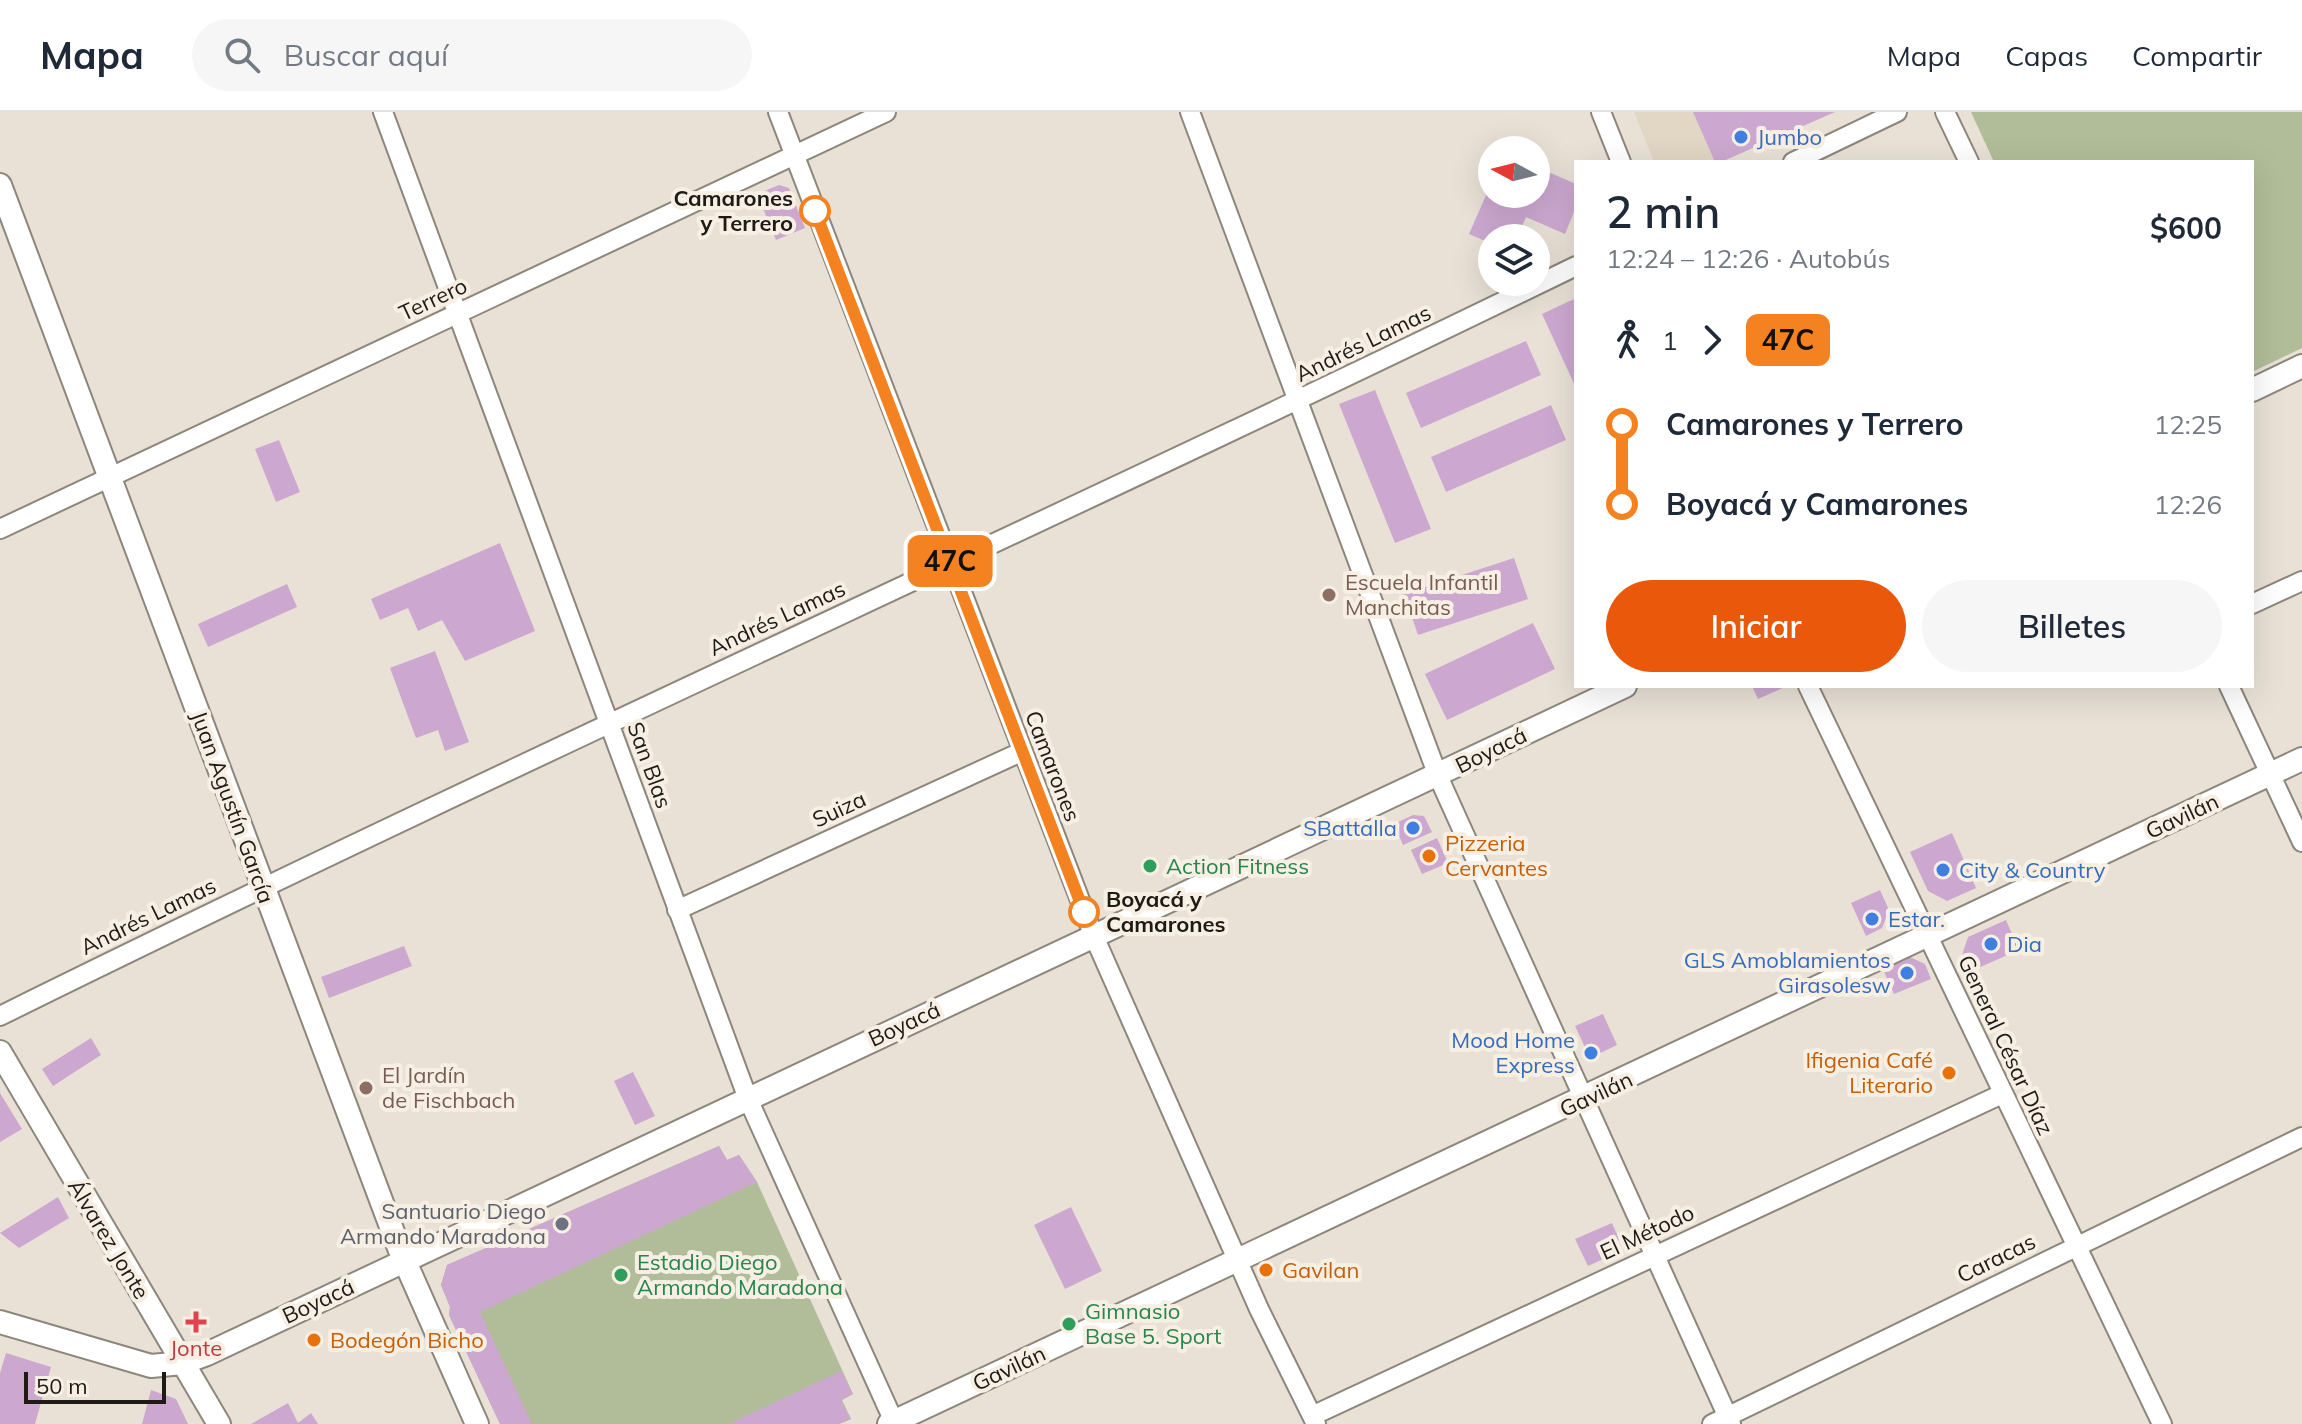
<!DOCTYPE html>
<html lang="es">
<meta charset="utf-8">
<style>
body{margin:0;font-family:Mulish,sans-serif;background:#f6f6f7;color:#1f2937;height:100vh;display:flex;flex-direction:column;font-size:30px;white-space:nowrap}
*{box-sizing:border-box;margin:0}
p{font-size:26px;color:#747a83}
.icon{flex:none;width:44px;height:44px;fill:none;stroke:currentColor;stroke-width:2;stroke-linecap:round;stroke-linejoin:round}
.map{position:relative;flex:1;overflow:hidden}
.details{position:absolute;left:1574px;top:48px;width:680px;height:528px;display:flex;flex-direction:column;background:#fff;border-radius:0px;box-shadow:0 8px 32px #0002}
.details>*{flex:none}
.badge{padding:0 16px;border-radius:12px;font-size:28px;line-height:52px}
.needle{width:52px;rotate:277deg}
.fabs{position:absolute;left:1478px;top:24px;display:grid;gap:16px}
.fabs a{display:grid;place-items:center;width:72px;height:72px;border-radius:50%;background:#fff;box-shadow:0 8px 32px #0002;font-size:40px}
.scale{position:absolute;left:24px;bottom:20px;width:142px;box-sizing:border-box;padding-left:8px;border:4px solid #1e1b17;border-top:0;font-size:22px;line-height:28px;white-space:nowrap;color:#1e1b17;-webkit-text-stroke:6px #f7efe4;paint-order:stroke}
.map>.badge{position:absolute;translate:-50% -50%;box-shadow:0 0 0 4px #fff}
.legs{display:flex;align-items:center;gap:12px;height:88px;padding:0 32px;font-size:26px}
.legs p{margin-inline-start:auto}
.summary{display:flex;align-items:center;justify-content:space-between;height:136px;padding:0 32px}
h1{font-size:44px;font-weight:600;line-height:60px}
.action{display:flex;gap:16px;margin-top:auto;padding:16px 32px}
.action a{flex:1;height:92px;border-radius:48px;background:#ea580c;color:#fff;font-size:32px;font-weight:600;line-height:92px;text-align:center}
.action a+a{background:#f6f6f7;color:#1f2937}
ul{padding:0 32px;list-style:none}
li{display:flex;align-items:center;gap:28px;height:80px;font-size:30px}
li i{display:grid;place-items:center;width:12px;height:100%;margin:0 10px;background:currentColor}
li i::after{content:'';width:20px;height:20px;margin:-10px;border:6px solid;border-radius:50%;background:#fff}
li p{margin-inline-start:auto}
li:first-child i{background:linear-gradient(#0000 50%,currentColor 0)}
li:last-child i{background:linear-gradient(currentColor 50%,#0000 0)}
header{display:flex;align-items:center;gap:48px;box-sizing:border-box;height:112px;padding:0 40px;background:#fff;border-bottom:2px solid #e0e1e3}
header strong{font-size:38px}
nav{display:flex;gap:44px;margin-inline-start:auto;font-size:28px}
.search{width:560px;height:72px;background:#f6f6f7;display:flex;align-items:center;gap:20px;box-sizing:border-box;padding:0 28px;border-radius:44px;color:#747a83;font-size:30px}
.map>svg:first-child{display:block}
.built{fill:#e2d6c4}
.green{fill:#b1bd98}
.building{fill:#cca8d0}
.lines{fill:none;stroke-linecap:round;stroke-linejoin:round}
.minor-casing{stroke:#8d867c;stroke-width:22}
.tertiary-casing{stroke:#8d867c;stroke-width:26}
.minor{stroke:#fff;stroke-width:18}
.tertiary{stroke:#fff;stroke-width:22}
.line-1-casing{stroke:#fff;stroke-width:18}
.line-1{stroke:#f58220;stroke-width:12}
.shop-dot{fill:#3f7fe0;stroke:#f7efe4;stroke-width:3}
.stop-1-dot{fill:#fff;stroke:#f58220;stroke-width:4}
.education-dot{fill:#8d6e63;stroke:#f7efe4;stroke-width:3}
.food-dot{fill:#e8710a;stroke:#f7efe4;stroke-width:3}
.leisure-dot{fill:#2e9e5b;stroke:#f7efe4;stroke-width:3}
.worship-dot{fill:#6b7280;stroke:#f7efe4;stroke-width:3}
.health-dot{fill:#e0444e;stroke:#f7efe4;stroke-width:3}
.labels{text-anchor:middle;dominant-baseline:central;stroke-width:8;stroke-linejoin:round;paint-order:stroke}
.shop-label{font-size:22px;fill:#366cbe;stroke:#f7efe4;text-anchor:start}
.stop-label{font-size:22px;font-weight:bold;fill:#1e1b17;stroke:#f7efe4;text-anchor:end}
.street-label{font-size:22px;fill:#1e1b17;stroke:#f7efe4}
.education-label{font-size:22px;fill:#785e54;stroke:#f7efe4;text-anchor:start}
.food-label{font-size:22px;fill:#c56008;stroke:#f7efe4;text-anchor:start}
.leisure-label{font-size:22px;fill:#27864d;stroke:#f7efe4;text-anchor:start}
.worship-label{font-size:22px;fill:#5b616d;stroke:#f7efe4;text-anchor:end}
.health-label{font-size:22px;fill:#be3a42;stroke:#f7efe4}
</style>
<header>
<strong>Mapa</strong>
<div class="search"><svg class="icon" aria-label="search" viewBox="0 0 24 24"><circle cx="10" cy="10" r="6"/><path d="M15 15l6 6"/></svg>Buscar aquí</div>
<nav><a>Mapa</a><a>Capas</a><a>Compartir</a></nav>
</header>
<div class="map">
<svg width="2302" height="1312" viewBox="0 0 2302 1312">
<rect width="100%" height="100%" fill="#e9e1d6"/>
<path class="built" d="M1634,0H1835L1721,50H1654Z"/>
<path class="green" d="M1971,0H2302V236L2252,260V50H1994Z
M719,1034L727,1048L739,1043L757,1070L853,1282L842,1288L851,1307L839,1312H500L449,1203L450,1195L441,1173L447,1153Z"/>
<path class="building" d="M1693,0H1835L1721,50H1715Z
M1546,59L1576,72V95L1565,122L1526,105L1517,126H1492V132L1469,122L1490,74L1492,82H1509L1532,92Z
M779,73L789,76L805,116L776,128L757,82Z
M1576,186V276L1542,202Z
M1526,229L1541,263L1421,316L1406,281Z
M1375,278L1431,417L1395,431L1339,292Z
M1551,293L1566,328L1446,380L1431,345Z
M279,328L300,380L276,390L255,337Z
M500,431L535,519L465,549L442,508L418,519L408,496L380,508L371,487Z
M1514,446L1528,487L1418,523L1404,482Z
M287,472L297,495L208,535L198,512Z
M1533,511L1555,557L1447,608L1425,562Z
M435,539L469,630L445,639L438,618L416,626L390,556Z
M1752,574H1787L1758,587Z
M1413,703L1424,704L1432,720L1403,733L1394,712Z
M1952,721L1976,776L1947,789L1928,779L1910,740Z
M1437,726L1448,751L1422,762L1411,738Z
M1880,778L1889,798L1882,816L1866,824L1851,791Z
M2006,808L2019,838L1969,860L1962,843L1968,825Z
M404,834L412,854L329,886L321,865Z
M1908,844L1925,852L1931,867L1894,882L1882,855Z
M1603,902L1617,933L1590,946L1575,914Z
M91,926L101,943L53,974L42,957Z
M633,960L655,1004L635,1013L614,969Z
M0,981L22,1017L0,1030Z
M719,1034L727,1048L739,1043L757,1070L480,1200L532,1312H500L449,1203L450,1195L441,1173L447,1153Z
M58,1085L69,1106L19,1136L0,1121Z
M1071,1095L1102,1159L1065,1177L1034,1113Z
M1612,1111L1619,1127L1614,1142L1588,1154L1575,1127Z
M6,1241L51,1255L35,1312H0V1261Z
M841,1259L853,1282L841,1288L851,1307L839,1312H729Z
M151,1278L176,1287L188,1312H142Z
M288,1291L298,1311L311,1301L318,1312H251Z"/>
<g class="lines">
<defs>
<path id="minor" d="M383,0L748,987L895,1312
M778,0L1093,822L1259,1197L1316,1312
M1190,0L1438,664L1731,1312
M1601,0L1621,50
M1945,0L1969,50
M1793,50L1897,0
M0,417L886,0
M2252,492L2302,469
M1808,574L2162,1312
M2229,574L2302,730
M677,798L1021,640
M0,904C522,646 1053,409 1576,154
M1312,1304L2002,982
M1712,1312L2302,1025"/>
<path id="tertiary" d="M0,73L399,1136L477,1312
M2252,278L2302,254
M0,940L219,1312
M0,1210L151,1254L183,1251L207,1242L1625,574
M889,1312L2302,647"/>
</defs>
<use href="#minor" class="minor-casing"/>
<use href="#tertiary" class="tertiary-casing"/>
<use href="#minor" class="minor"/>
<use href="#tertiary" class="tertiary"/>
</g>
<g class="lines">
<defs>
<path id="line-1" d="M815,99L1084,800"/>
</defs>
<use href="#line-1" class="line-1-casing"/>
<use href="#line-1" class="line-1"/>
</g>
<g class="shop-dot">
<circle cx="1741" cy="25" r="8"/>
<circle cx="1413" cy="716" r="8"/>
<circle cx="1943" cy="758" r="8"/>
<circle cx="1872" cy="807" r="8"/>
<circle cx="1991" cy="832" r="8"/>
<circle cx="1907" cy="861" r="8"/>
<circle cx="1591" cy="941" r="8"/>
</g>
<g class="stop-1-dot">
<circle cx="815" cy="99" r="14"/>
<circle cx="1084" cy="800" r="14"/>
</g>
<g class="education-dot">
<circle cx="1329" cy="483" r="8"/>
<circle cx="366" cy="976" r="8"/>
</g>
<g class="food-dot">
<circle cx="1429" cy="744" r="8"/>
<circle cx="1949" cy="961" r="8"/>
<circle cx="1266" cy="1158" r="8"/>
<circle cx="314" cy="1228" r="8"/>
</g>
<g class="leisure-dot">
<circle cx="1150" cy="754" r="8"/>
<circle cx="621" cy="1163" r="8"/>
<circle cx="1069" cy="1212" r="8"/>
</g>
<circle class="worship-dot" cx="562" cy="1112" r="8"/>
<path class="health-dot" d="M192 1198h8v8h8v8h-8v8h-8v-8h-8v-8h8z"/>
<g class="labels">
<g class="shop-label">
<text x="1757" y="25">Jumbo</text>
<text x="1397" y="716" text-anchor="end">SBattalla</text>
<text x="1959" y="758">City &amp; Country</text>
<text x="1888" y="807">Estar.</text>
<text x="2007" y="832">Dia</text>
<text x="1891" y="848" text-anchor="end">GLS Amoblamientos<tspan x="1891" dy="25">Girasolesw</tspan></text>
<text x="1575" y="928" text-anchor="end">Mood Home<tspan x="1575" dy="25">Express</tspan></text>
</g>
<g class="stop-label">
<text x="793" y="86">Camarones<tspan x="793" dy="25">y Terrero</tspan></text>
<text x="1106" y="787" text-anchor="start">Boyacá y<tspan x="1106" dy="25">Camarones</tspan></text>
</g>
<g class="street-label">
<text transform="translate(433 187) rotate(-25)">Terrero</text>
<text transform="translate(1363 231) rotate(-26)">Andrés Lamas</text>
<text transform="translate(777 506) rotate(-25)">Andrés Lamas</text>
<text transform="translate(1491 638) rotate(-26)">Boyacá</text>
<text transform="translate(650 653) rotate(70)">San Blas</text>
<text transform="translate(1053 654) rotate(69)">Camarones</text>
<text transform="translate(233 695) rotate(70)">Juan Agustín García</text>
<text transform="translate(839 697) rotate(-25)">Suiza</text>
<text transform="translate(2182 704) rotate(-25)">Gavilán</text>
<text transform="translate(148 804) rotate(-26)">Andrés Lamas</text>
<text transform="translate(904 912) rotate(-25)">Boyacá</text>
<text transform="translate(2006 933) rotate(65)">General César Díaz</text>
<text transform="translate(1596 982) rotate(-25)">Gavilán</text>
<text transform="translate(1647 1120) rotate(-25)">El Método</text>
<text transform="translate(109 1127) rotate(59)">Álvarez Jonte</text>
<text transform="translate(1996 1146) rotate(-26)">Caracas</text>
<text transform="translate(318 1189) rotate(-25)">Boyacá</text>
<text transform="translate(1009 1256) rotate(-25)">Gavilán</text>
</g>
<g class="education-label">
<text x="1345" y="470">Escuela Infantil<tspan x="1345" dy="25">Manchitas</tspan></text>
<text x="382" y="963">El Jardín<tspan x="382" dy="25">de Fischbach</tspan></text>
</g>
<g class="food-label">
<text x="1445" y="731">Pizzeria<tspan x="1445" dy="25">Cervantes</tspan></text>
<text x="1933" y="948" text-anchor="end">Ifigenia Café<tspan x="1933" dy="25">Literario</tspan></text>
<text x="1282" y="1158">Gavilan</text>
<text x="330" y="1228">Bodegón Bicho</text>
</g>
<g class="leisure-label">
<text x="1166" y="754">Action Fitness</text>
<text x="637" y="1150">Estadio Diego<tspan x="637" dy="25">Armando Maradona</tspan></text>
<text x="1085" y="1199">Gimnasio<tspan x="1085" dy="25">Base 5. Sport</tspan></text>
</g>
<g class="worship-label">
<text x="546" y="1099">Santuario Diego<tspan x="546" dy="25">Armando Maradona</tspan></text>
</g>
<g class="health-label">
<text x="196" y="1236">Jonte</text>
</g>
</g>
</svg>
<div class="fabs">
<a><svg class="needle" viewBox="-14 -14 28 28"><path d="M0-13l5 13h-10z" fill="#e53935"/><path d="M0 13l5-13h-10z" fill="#747a83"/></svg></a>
<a><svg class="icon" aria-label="layers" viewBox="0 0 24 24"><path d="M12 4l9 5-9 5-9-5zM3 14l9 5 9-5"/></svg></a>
</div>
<div class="scale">50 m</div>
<b class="badge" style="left:950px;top:449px;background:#f58220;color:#111">47C</b>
<section class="details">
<div class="summary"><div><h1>2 min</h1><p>12:24 – 12:26 · Autobús</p></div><b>$600</b></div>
<div class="legs"><svg class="icon" aria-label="walk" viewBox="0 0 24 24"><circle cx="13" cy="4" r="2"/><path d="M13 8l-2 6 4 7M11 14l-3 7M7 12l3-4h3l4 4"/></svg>1<svg class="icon" aria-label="forward" viewBox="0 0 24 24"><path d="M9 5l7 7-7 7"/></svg><b class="badge" style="background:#f58220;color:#111">47C</b></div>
<ul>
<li><i style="color:#f58220"></i><b>Camarones y Terrero</b><p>12:25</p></li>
<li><i style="color:#f58220"></i><b>Boyacá y Camarones</b><p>12:26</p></li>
</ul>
<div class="action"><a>Iniciar</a><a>Billetes</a></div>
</section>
</div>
